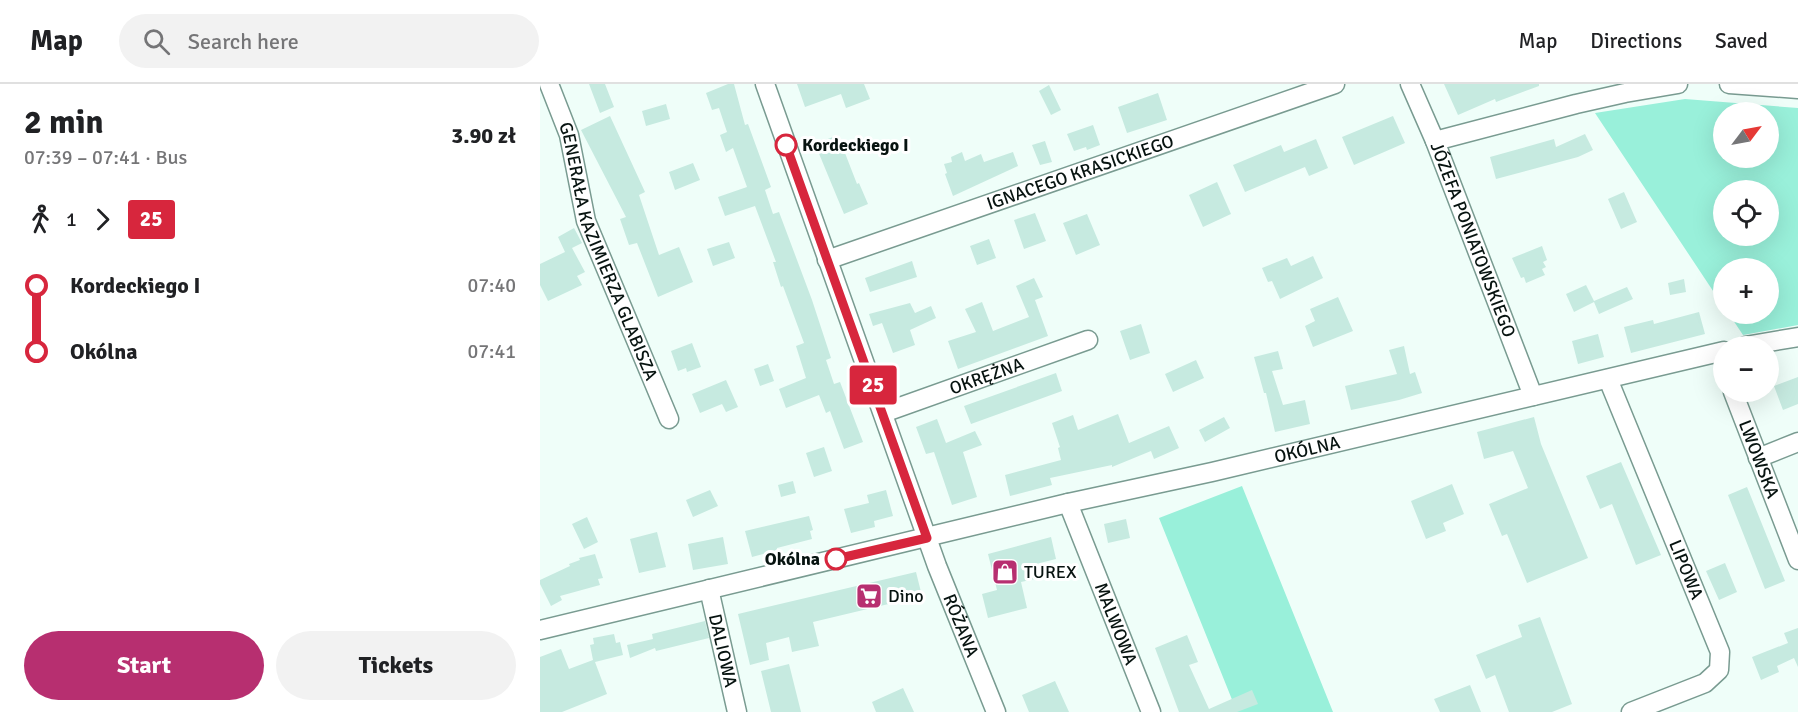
<!DOCTYPE html>
<meta charset="utf-8">
<style>
body{margin:0;font-family:Signika,sans-serif;background:#f2f2f2;color:#202124;height:100vh;display:flex;flex-direction:column;font-size:22px;white-space:nowrap}
*{box-sizing:border-box;margin:0}
p{font-size:20px;color:#757577}
.icon{flex:none;width:33px;height:33px;fill:none;stroke:currentColor;stroke-width:2;stroke-linecap:round;stroke-linejoin:round}
.map{position:relative;flex:1;overflow:hidden}
.panel{display:flex;flex-direction:column;background:#fff;width:540px}
.panel>*{flex:none}
.badge{padding:0 12px;border-radius:4px;font-size:21px;line-height:39px}
.needle{width:39px;rotate:58deg}
.fabs{position:absolute;left:1173px;top:18px;display:grid;gap:12px}
.fabs a{display:grid;place-items:center;width:66px;height:66px;border-radius:50%;background:#fff;box-shadow:0 6px 24px #0002;font-size:30px}
.map>.badge{position:absolute;translate:-50% -50%;box-shadow:0 0 0 3px #fff}
.legs{display:flex;align-items:center;gap:9px;height:66px;padding:0 24px;font-size:20px}
.legs p{margin-inline-start:auto}
.overview{display:flex;align-items:center;justify-content:space-between;height:102px;padding:0 24px}
h1{font-size:33px;font-weight:800;line-height:45px}
.primary-button{display:flex;gap:12px;margin-top:auto;padding:12px 24px}
.primary-button a{flex:1;height:69px;border-radius:36px;background:#b72f70;color:#fff;font-size:24px;font-weight:800;line-height:69px;text-align:center}
.primary-button a+a{background:#f2f2f2;color:#202124}
ul{padding:0 24px;list-style:none}
li{display:flex;align-items:center;gap:21px;height:66px;font-size:22px}
li i{display:grid;place-items:center;width:9px;height:100%;margin:0 8px;background:currentColor}
li i::after{content:'';width:15px;height:15px;margin:-8px;border:4px solid;border-radius:50%;background:#fff}
li p{margin-inline-start:auto}
li:first-child i{background:linear-gradient(#0000 50%,currentColor 0)}
li:last-child i{background:linear-gradient(currentColor 50%,#0000 0)}
header{display:flex;align-items:center;gap:36px;box-sizing:border-box;height:84px;padding:0 30px;background:#fff;border-bottom:2px solid #e0e0e0}
header strong{font-size:28px}
nav{display:flex;gap:33px;margin-inline-start:auto;font-size:21px}
.search{width:420px;height:54px;background:#f2f2f2;display:flex;align-items:center;gap:15px;box-sizing:border-box;padding:0 21px;border-radius:33px;color:#757577;font-size:22px}
main{display:flex;flex:1;min-height:0}
.map>svg:first-child{display:block}
.green{fill:#99f0da;fill-rule:evenodd}
.building{fill:#c6eae0}
.lines{fill:none;stroke-linecap:round;stroke-linejoin:round}
.street-casing{stroke:#799b91;stroke-width:21}
.street{stroke:#fff;stroke-width:18}
.line-1-casing{stroke:#fff;stroke-width:14}
.line-1{stroke:#d7263d;stroke-width:9}
.stop-1-dot{fill:#fff;stroke:#d7263d;stroke-width:3}
.labels{text-anchor:middle;dominant-baseline:central;stroke-width:6;stroke-linejoin:round;paint-order:stroke}
.stop-label{font-size:18px;font-weight:bold;fill:#071310;stroke:#fff;text-anchor:start}
.street-label{font-size:18px;fill:#071310;stroke:#fff}
.poi-label{font-size:18px;fill:#071310;stroke:#fff;text-anchor:start}
</style>
<header>
<strong>Map</strong>
<div class="search"><svg class="icon" aria-label="search" viewBox="0 0 24 24"><circle cx="10" cy="10" r="6"/><path d="M15 15l6 6"/></svg>Search here</div>
<nav><a>Map</a><a>Directions</a><a>Saved</a></nav>
</header>
<main>
<section class="panel">
<div class="overview"><div><h1>2 min</h1><p>07:39 – 07:41 · Bus</p></div><b>3.90 zł</b></div>
<div class="legs"><svg class="icon" aria-label="walk" viewBox="0 0 24 24"><circle cx="13" cy="4" r="2"/><path d="M13 8l-2 6 4 7M11 14l-3 7M7 12l3-4h3l4 4"/></svg>1<svg class="icon" aria-label="forward" viewBox="0 0 24 24"><path d="M9 5l7 7-7 7"/></svg><b class="badge" style="background:#d7263d;color:#fff">25</b></div>
<ul>
<li><i style="color:#d7263d"></i><b>Kordeckiego I</b><p>07:40</p></li>
<li><i style="color:#d7263d"></i><b>Okólna</b><p>07:41</p></li>
</ul>
<div class="primary-button"><a>Start</a><a>Tickets</a></div>
</section>
<div class="map">
<svg width="1258" height="628" viewBox="0 0 1258 628">
<rect width="100%" height="100%" fill="#effef9"/>
<path class="green" d="M1145,15L1258,24V241L1203,251L1189,230H1228V184H1184L1183,222L1055,29ZM1184,28H1228V74H1184ZM1184,106H1228V152H1184Z
M702,402L793,628H697L619,434Z"/>
<path class="building" d="M49,0H65L74,23L60,29Z
M188,0H194L205,41L208,40L231,103L225,106L233,130L239,128L272,216L291,274L286,276L294,300L300,298L323,358L304,365L290,327L286,329L279,311L246,324L239,305L266,294L256,262L264,259L243,202L241,203L233,178H236L215,122L185,132L178,113L207,103L193,64L186,68L180,51L187,48L179,24L172,26L166,9Z
M257,0H324L330,15L306,24L301,10L265,23Z
M904,0H999V2L956,18L955,15L918,31Z
M509,1L521,26L511,31L499,7Z
M618,9L627,36L587,49L578,23Z
M126,20L130,35L106,42L102,27Z
M70,32L105,108L99,111L119,171L139,163L153,198L118,213L97,159L89,161L80,135L86,133L41,46Z
M853,32L865,59L814,81L802,53Z
M553,41L560,61L547,66L546,63L534,67L527,50Z
M1045,50L1053,66L1038,73L956,95L950,73L1014,55L1016,63Z
M298,51L317,100L319,99L328,120L304,130L275,60Z
M776,55L788,84L769,92L765,83L705,108L693,81L741,61L744,68Z
M505,57L512,78L500,81L492,61Z
M422,68L425,77L441,70L444,78L473,68L478,82L413,112L405,90L407,89L404,80L412,78L411,73Z
M153,79L160,96L135,106L129,88Z
M677,98L691,130L663,143L649,111Z
M1084,108L1097,138L1081,145L1068,115Z
M495,129L506,157L484,165L474,136Z
M547,130L560,161L536,171L523,139Z
M34,144L42,159L32,164L45,188L37,192L42,201L8,217L0,201V180L25,168L18,153Z
M449,155L456,174L437,181L430,162Z
M189,158L195,174L173,182L167,165Z
M1002,162L1007,176L1003,178L1006,183L1002,185L1005,191L986,199L984,193L981,194L972,174Z
M773,172L783,194L740,215L732,197L728,198L722,184L747,174L751,182Z
M372,177L377,193L330,208L325,194Z
M494,194L503,213L495,216L508,252L418,285L408,257L436,248L425,225L442,218L453,247L489,233L476,202Z
M1144,195L1146,208L1130,211L1128,199Z
M1046,201L1054,217L1087,203L1093,215L1059,230L1054,218L1034,228L1026,210Z
M798,213L813,247L773,263L765,242L775,237L770,225Z
M370,219L375,229L391,222L396,234L370,246L375,261L353,269L342,239L333,242L329,230Z
M1159,228L1165,250L1091,269L1084,243L1113,236L1114,240Z
M601,240L610,269L590,276L580,247Z
M1058,250L1064,273L1038,280L1032,257Z
M152,259L161,283L147,288L146,284L138,287L131,267Z
M864,262L870,290L875,288L882,309L859,316L811,326L805,302L857,290L849,266Z
M738,267L743,285L732,287L743,321L765,316L770,340L735,348L726,309H724L714,273Z
M656,276L664,294L633,308L625,290Z
M228,280L234,297L220,302L214,285Z
M516,289L522,307L431,340L424,322Z
M1258,293V320L1243,326L1234,302Z
M186,296L198,323L186,328L182,320L160,329L152,310Z
M578,330L589,359L629,342L639,364L614,375L611,367L572,383V381L510,394L512,401L470,412L465,391L521,376L518,364L520,363L512,339L533,331L538,346Z
M684,333L690,344L665,358L659,346Z
M994,333L1001,360L1048,474L987,499L967,450L962,452L949,420L988,404L973,367L944,375L937,348Z
M397,335L406,359L435,347L442,361L423,368L437,413L412,421L394,368L386,370L376,343Z
M284,363L292,387L274,393L266,369Z
M1081,378L1121,471L1096,481L1072,420L1060,425L1046,392Z
M253,397L256,409L241,413L238,401Z
M912,400L924,430L903,439L906,447L886,455L871,417Z
M1207,403L1245,497L1225,505L1188,411Z
M170,406L178,422L153,433L146,416Z
M346,406L353,432L334,437L335,443L311,449L304,425L329,419L327,411Z
M269,432L273,446L270,447L272,455L237,464V466L212,473L205,447Z
M47,433L58,458L44,465L32,440Z
M586,435L590,454L568,459L564,440Z
M117,448L126,483L99,489L90,455Z
M183,453L188,480L153,486L148,460Z
M511,453L516,475L492,481L495,495L481,498L487,524L448,534L442,510L457,506L448,470Z
M55,470L63,494L58,495L60,501L20,512L22,516L11,522L0,500V496L30,482L29,480L40,476L39,474Z
M1185,479L1197,508L1179,516L1166,487Z
M376,488L382,512L273,538L279,562L252,568L249,553L226,559L229,576L210,581L198,530Z
M1000,533L1032,620L1012,628H969L955,591L946,595L936,571L982,553L978,541Z
M165,537L169,554L116,567L115,564L90,574L87,561L113,555L112,550Z
M1258,544V583L1254,574L1237,582L1239,588L1221,596L1212,573L1248,559L1244,549Z
M74,550L76,559L80,558L83,571L55,578L67,610L22,628H0V573L21,565L29,585L53,576L50,561L54,560L53,554Z
M647,551L658,578L649,581L669,625L712,606L718,620L697,628H639L615,564Z
M249,580L261,628H231L221,587Z
M515,597L529,628H489L482,611Z
M930,601L941,628H900L894,615Z
M363,604L374,628H336L332,618Z"/>
<g class="lines">
<defs>
<g id="street">
<path id="s1" d="M9,0L29,51L46,137L129,335"/>
<path id="s2" d="M225,0L397,482L456,628"/>
<path id="s3" d="M870,0L895,57L993,312"/>
<path d="M1189,0L1258,5"/>
<path d="M895,57L1036,20L1085,9L1138,0"/>
<path id="s4" d="M287,176L795,0"/>
<path d="M1205,262L1258,253"/>
<path id="s5" d="M1068,295L1180,568L1179,586L1165,599L1091,628"/>
<path id="s6" d="M1193,308L1258,476"/>
<path id="s7" d="M343,329L548,256"/>
<path d="M1218,374L1258,358"/>
<path id="s8" d="M528,419L611,628"/>
<path id="s9" d="M169,505L197,628"/>
<path id="s10" d="M0,546L528,419L672,388L1184,267"/>
</g>
</defs>
<use href="#street" class="street-casing"/>
<use href="#street" class="street"/>
</g>
<g class="lines">
<defs>
<path id="line-1" d="M246,61L387,454L296,475"/>
</defs>
<use href="#line-1" class="line-1-casing"/>
<use href="#line-1" class="line-1"/>
</g>
<defs>
<symbol id="shop-square" viewBox="-11 -11 22 22"><rect x="-9" y="-9" width="18" height="18" rx="4" fill="#b72f70" stroke="#fff"/><path d="M-5-2.5h2.3a2.7 3.5 0 0 1 5.4 0H5L5.5 6h-11ZM-1.5-2.5h3a1.5 2.3 0 0 0-3 0Z" fill="#fff"/></symbol>
<symbol id="supermarket-square" viewBox="-11 -11 22 22"><rect x="-9" y="-9" width="18" height="18" rx="4" fill="#b72f70" stroke="#fff"/><path d="M-6-5.5h2.5l.6 2H6L4.5 2H-2.5L-4.4-4H-6ZM-1.5 3.2a1.3 1.3 0 1 0 .1 0ZM3 3.2a1.3 1.3 0 1 0 .1 0Z" fill="#fff"/></symbol>
</defs>
<g fill-rule="evenodd">
<use href="#shop-square" x="450" y="473" width="30" height="30"/>
<use href="#supermarket-square" x="314" y="497" width="30" height="30"/>
</g>
<g class="stop-1-dot">
<circle cx="246" cy="61" r="10"/>
<circle cx="296" cy="475" r="10"/>
</g>
<g class="labels">
<g class="stop-label">
<text x="262" y="61">Kordeckiego I</text>
<text x="280" y="475" text-anchor="end">Okólna</text>
</g>
<g class="street-label">
<text stroke="none"><textPath href="#s4" startOffset="268">IGNACEGO KRASICKIEGO</textPath></text>
<text stroke="none"><textPath href="#s3" startOffset="168">JÓZEFA PONIATOWSKIEGO</textPath></text>
<text stroke="none"><textPath href="#s1" startOffset="178">GENERAŁA KAZIMIERZA GLABISZA</textPath></text>
<text stroke="none"><textPath href="#s7" startOffset="110">OKRĘŻNA</textPath></text>
<text stroke="none"><textPath href="#s10" startOffset="788">OKÓLNA</textPath></text>
<text stroke="none"><textPath href="#s6" startOffset="72">LWOWSKA</textPath></text>
<text stroke="none"><textPath href="#s5" startOffset="206">LIPOWA</textPath></text>
<text stroke="none"><textPath href="#s2" startOffset="576">RÓŻANA</textPath></text>
<text stroke="none"><textPath href="#s8" startOffset="130">MALWOWA</textPath></text>
<text stroke="none"><textPath href="#s9" startOffset="63">DALIOWA</textPath></text>
</g>
<g class="poi-label">
<text x="484" y="488">TUREX</text>
<text x="348" y="512">Dino</text>
</g>
</g>
</svg>
<div class="fabs">
<a><svg class="needle" viewBox="-14 -14 28 28"><path d="M0-13l5 13h-10z" fill="#e53935"/><path d="M0 13l5-13h-10z" fill="#757577"/></svg></a>
<a><svg class="icon" aria-label="locate" viewBox="0 0 24 24"><circle cx="12" cy="12" r="6"/><path d="M12 2v4M12 18v4M2 12h4M18 12h4"/></svg></a>
<a>+</a>
<a>−</a>
</div>
<b class="badge" style="left:333px;top:301px;background:#d7263d;color:#fff">25</b>
</div>
</main>
